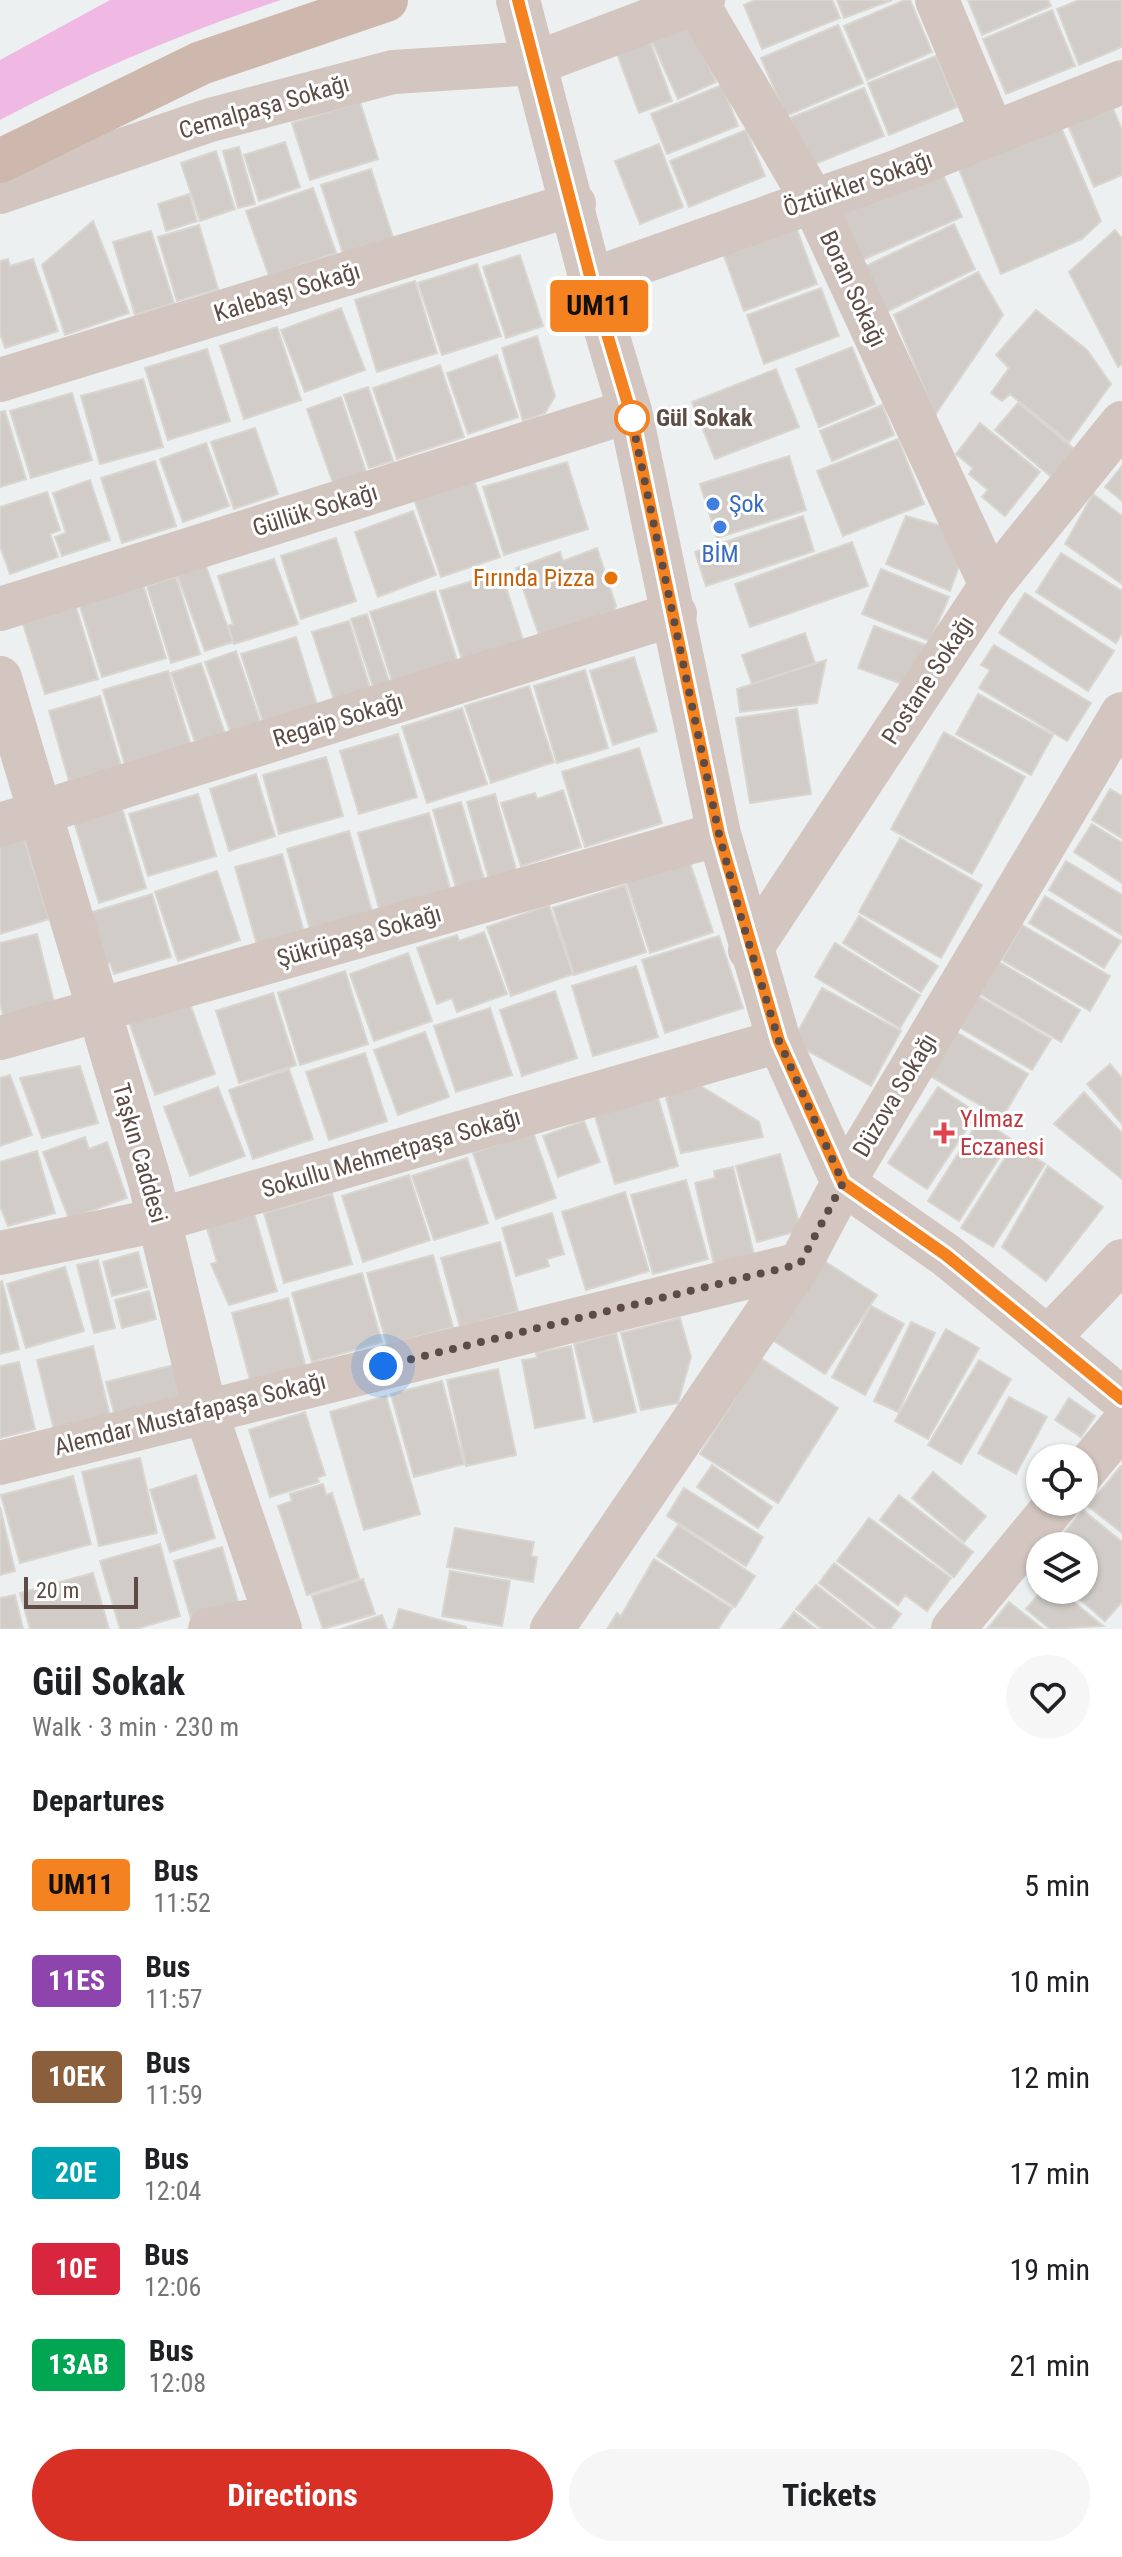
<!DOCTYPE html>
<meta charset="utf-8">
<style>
body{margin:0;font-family:"Roboto Condensed",sans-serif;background:#f6f6f6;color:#202124;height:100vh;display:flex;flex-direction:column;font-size:30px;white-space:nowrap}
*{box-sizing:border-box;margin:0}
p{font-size:26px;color:#757577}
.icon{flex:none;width:44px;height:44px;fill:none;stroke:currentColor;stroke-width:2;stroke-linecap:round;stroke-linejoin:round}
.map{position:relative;height:1629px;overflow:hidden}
.panel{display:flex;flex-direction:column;background:#fff;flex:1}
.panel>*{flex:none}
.badge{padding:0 16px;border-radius:6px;font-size:28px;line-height:52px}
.buttons{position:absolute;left:1026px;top:1444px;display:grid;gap:16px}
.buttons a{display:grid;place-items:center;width:72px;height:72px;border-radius:50%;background:#fff;box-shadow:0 2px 6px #0004;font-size:40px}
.scale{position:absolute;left:24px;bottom:20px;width:114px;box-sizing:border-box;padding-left:8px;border:4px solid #5c4c45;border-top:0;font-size:22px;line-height:28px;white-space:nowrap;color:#5c4c45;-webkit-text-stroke:6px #fff;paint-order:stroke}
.you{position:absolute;width:40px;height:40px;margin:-20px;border:6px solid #fff;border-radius:50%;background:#1a73e8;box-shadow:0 0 0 12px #1a73e833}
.map>.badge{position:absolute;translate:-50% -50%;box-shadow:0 0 0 4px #fff}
h2{padding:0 32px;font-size:30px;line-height:72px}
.round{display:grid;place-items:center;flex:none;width:84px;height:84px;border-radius:42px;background:#f6f6f6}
.overview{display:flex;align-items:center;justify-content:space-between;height:136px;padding:0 32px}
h1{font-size:38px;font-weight:700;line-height:60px}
.action{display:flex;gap:16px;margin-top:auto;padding:16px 32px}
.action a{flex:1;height:92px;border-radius:48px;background:#d93025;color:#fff;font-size:32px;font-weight:700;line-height:92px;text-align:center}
.action a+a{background:#f6f6f6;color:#202124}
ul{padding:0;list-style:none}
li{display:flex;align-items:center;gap:24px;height:96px;padding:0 32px}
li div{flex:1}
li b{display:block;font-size:30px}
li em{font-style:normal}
li .badge{min-width:88px;font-weight:700;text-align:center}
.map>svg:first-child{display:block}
.green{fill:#f0b9e4}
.building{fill:#d1ccc7;stroke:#d9d6d1;stroke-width:2}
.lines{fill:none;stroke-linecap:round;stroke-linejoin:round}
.minor{stroke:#d3c6c0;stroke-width:44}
.major{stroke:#ceb7ac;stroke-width:44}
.line-casing{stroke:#fff;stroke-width:18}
.line{stroke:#f58220;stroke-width:12}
.walk{stroke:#5c4c45;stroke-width:8;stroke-dasharray:0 14.4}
.stop-dot{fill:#fff;stroke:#f58220;stroke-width:4}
.shop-dot{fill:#3f7fe0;stroke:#fff;stroke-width:3}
.food-dot{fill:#e8710a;stroke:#fff;stroke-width:3}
.health-dot{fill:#e0444e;stroke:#fff;stroke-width:3}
.labels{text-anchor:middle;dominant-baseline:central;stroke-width:6;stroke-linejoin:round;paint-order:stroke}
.street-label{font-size:24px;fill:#5c4c45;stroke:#fff}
.stop-label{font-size:24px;font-weight:bold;fill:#5c4c45;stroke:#fff;text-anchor:start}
.shop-label{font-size:24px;fill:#366cbe;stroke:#fff;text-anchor:start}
.food-label{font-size:24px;fill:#c56008;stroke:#fff;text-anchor:end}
.health-label{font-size:24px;fill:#be3a42;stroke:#fff;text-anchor:start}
</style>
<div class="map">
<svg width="1122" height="1629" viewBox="0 0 1122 1629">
<rect width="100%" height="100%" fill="#edf0f0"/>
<path class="green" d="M110,0H281C184,32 90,72 0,120V60Z"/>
<path class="building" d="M755,0H832L840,18L762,49L744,5Z
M837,0H892L844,18Z
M905,0H910L932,52L867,80L844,26Z
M968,0H1048L1051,6L982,35Z
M1079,0H1122V47L1079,65L1057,9Z
M1052,10L1075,66L1006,94L983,39Z
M690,22L716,82L678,99L651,39Z
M838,25L863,83L786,116L761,58Z
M649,39L672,101L639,113L616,51Z
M936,56L957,107L889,135L868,83Z
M722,85L738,126L667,154L651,114Z
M864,88L884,136L810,166L790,118Z
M1109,99L1122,130V175L1094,187L1065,118Z
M360,102L378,159L310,180L292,123Z
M1060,125L1101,221L1082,239L1001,274L959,169Z
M746,130L765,176L689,207L670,161Z
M285,142L300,187L259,201L244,155Z
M659,144L683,207L640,224L615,161Z
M239,147L255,204L238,208L223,151Z
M216,151L235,209L200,221L181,163Z
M938,163L962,217L860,261L837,206Z
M371,169L395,244L345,260L321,185Z
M313,188L336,253L269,276L246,211Z
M189,194L197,221L166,231L158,204Z
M93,221L129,313L65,335L42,265Z
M954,224L975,269L886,312L864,267Z
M199,225L218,289L177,301L158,237Z
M796,227L817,284L744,311L723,253Z
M1115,230L1122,239V364L1118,367L1069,272Z
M151,231L174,303L135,315L113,242Z
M520,255L543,326L506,338L483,267Z
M8,259L10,266L33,259L58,331L5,348L0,333V261Z
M477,264L501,336L442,355L418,283Z
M978,272L1003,315L935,415L894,315Z
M415,281L437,353L377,372L355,300Z
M821,288L839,336L764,364L747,315Z
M341,308L365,370L305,392L281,330Z
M1036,310L1087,350L1111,384L1069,442L1010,394L1002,401L991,393L1009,368L996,355Z
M277,327L301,400L244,419L220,346Z
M537,336L555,396L545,413L523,421L502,348Z
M852,347L875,404L819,427L796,369Z
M207,349L230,421L168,440L145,368Z
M497,355L518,417L468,434L447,373Z
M440,365L464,437L397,459L373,388Z
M776,369L799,427L715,459L692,402Z
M143,379L163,447L100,464L81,396Z
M368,387L393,461L369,468L344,395Z
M72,393L92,460L31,478L10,411Z
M341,397L367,475L334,486L307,409Z
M1018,403L1078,452L1055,480L995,430Z
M882,405L894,435L832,461L820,431Z
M5,411L26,479L0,487V412Z
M980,423L1040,472L1005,516L982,497L988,490L969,474L973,468L956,454Z
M255,428L278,494L234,509L211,442Z
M898,439L924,504L843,536L817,471Z
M206,443L229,506L183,522L160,459Z
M789,456L806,510L717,538L700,484Z
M155,461L176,526L122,543L101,478Z
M567,462L588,529L504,555L483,487Z
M1122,466V501L1105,487Z
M90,480L110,540L62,556L55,537L66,533L53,493Z
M474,480L500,557L441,577L414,499Z
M47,492L60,530L50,534L58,557L10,574L0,546V507Z
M1093,494L1122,516V584L1065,544Z
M413,511L436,575L378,597L355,532Z
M803,516L814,551L706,586L695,552Z
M906,516L949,528L962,558L950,591L886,564Z
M336,538L356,601L301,619L281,556Z
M852,542L868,586L750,627L735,584Z
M597,548L616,606L609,621L542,644L516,568L560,552L563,561Z
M1061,553L1122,591V633L1116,643L1036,592Z
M274,559L298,624L234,644L228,626L233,624L218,576Z
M205,564L233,642L205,651L177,574Z
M881,569L949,597L930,641L862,614Z
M501,572L525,646L464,666L440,591Z
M176,577L200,654L171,663L147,586Z
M142,581L166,658L102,677L78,600Z
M435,591L460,670L395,691L370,612Z
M1025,593L1114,651L1088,691L999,633Z
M76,607L98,679L45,694L23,624Z
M367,614L391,688L375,693L351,619Z
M349,621L372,694L336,706L312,632Z
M874,626L926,645L910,687L858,668Z
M805,633L815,663L752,684L742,655Z
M296,637L319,711L265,728L241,654Z
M994,645L1091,703L1067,741L979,688L990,670L981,665Z
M236,651L262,727L232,737L205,662Z
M634,657L657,731L613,745L590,671Z
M826,660L817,703L740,712L737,689Z
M201,663L226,737L197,748L171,673Z
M585,670L608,748L557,763L534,686Z
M168,671L191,746L125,765L103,690Z
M529,686L554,762L491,783L465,706Z
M978,694L1053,735L1031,775L956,734Z
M100,696L121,766L69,781L49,711Z
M462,708L487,784L427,803L402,727Z
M797,709L811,794L750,803L736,718Z
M944,732L1025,777L972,874L891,829Z
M398,734L417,797L359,814L340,751Z
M639,748L662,823L585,847L562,772Z
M326,757L343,816L279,834L263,775Z
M256,774L275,836L229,851L210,789Z
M1110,789L1122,796V838L1092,820Z
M563,790L581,847L521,866L501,803L535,793L537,799Z
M198,794L216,856L148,876L129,814Z
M495,794L517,873L489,880L467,802Z
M461,802L485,882L457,891L433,810Z
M122,808L146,888L99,903L74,822Z
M429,813L451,892L380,912L358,833Z
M1092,824L1122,843V883L1074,852Z
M349,831L372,911L310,929L287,849Z
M22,832L49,919L0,934V839Z
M900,838L982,885L941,958L859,912Z
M282,854L304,932L257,945L235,867Z
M687,854L713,932L650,953L624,875Z
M1066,861L1122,895V935L1049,890Z
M217,871L240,940L178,961L155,892Z
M625,885L646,952L574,975L553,908Z
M152,894L171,957L114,974L110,963L101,965L86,914Z
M1045,896L1121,941L1104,968L1029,923Z
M549,905L573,974L511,996L487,927Z
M859,916L938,966L921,992L843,943Z
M1022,925L1110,976L1090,1011L1002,960Z
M484,932L507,994L457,1012L452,998L437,1004L417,948L457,935L459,941Z
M37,934L56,1010L5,1023L0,1003V943Z
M719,936L743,1008L665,1033L642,960Z
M835,943L920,995L900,1028L815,977Z
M408,953L432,1021L374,1041L350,974Z
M999,962L1080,1010L1061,1042L980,994Z
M636,966L658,1037L593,1056L572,986Z
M345,971L368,1044L300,1065L278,993Z
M822,988L901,1031L871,1086L792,1042Z
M555,991L577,1058L522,1076L500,1010Z
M273,993L296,1065L239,1083L216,1011Z
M978,996L1051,1039L1032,1070L959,1027Z
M188,998L215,1074L155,1095L128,1019Z
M490,1008L512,1075L456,1092L434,1026Z
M425,1032L449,1097L398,1115L374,1050Z
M956,1032L1028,1074L1002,1118L930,1076Z
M365,1053L387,1121L329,1140L306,1072Z
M1110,1064L1122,1078V1124L1087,1084Z
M80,1066L98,1123L42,1138L20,1078Z
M289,1069L313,1139L253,1159L229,1090Z
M10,1075L32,1135L0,1146V1078Z
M699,1085L759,1122L763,1137L681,1153L666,1098L675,1088Z
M218,1087L245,1156L190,1176L164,1107Z
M938,1087L977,1113L927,1189L888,1163Z
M1084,1092L1122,1133V1179L1054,1124Z
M657,1094L678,1166L615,1184L594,1113Z
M980,1119L1011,1139L959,1221L928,1201Z
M584,1121L600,1162L558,1177L543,1136Z
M533,1132L556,1198L496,1219L473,1153Z
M85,1137L89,1149L107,1142L127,1198L69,1219L43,1152Z
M1014,1144L1045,1164L993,1247L961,1228Z
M37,1151L55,1213L8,1226L0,1206V1162Z
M780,1154L801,1230L757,1242L736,1166Z
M467,1158L488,1223L434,1240L412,1176Z
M1048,1166L1103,1207L1046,1281L1002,1247Z
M733,1167L754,1255L714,1264L695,1183L715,1178L714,1171Z
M409,1175L430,1240L363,1262L342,1196Z
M686,1180L708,1259L653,1274L631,1195Z
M625,1192L649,1271L586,1290L562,1212Z
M332,1194L352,1264L284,1283L264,1213Z
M253,1210L277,1291L229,1305L211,1264L217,1262L206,1225Z
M552,1213L564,1254L547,1259L549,1266L516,1276L502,1228Z
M500,1242L518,1311L460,1327L441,1258Z
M138,1252L147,1287L112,1296L103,1262Z
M433,1255L453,1327L387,1345L367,1273Z
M821,1259L877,1295L825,1374L769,1338Z
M98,1260L115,1328L94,1333L77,1265Z
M65,1267L84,1331L26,1348L7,1284Z
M362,1273L382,1342L312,1362L292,1293Z
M2,1281L19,1349L0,1354V1282Z
M149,1291L156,1319L122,1328L115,1300Z
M288,1298L308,1376L253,1391L232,1313Z
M871,1306L904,1324L865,1395L832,1377Z
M680,1318L691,1357L678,1403L641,1410L621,1333Z
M911,1322L935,1333L898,1412L874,1401Z
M946,1329L979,1348L928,1439L895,1421Z
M616,1333L636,1412L594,1422L574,1344Z
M93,1346L110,1416L54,1430L37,1360Z
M571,1346L585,1418L535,1428L522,1360L537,1358L536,1353Z
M760,1358L838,1408L778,1503L700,1454Z
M979,1360L1011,1379L961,1464L928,1445Z
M19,1362L35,1429L0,1438V1366Z
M178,1364L189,1405L117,1424L106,1382Z
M498,1369L516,1455L466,1466L447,1380Z
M442,1381L464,1464L414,1477L391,1394Z
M386,1396L420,1514L364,1530L330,1412Z
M1009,1397L1047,1417L1016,1474L978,1453Z
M1069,1398L1095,1416L1081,1437L1055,1420Z
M305,1412L325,1475L317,1478L319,1482L270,1497L249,1430Z
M140,1458L157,1533L99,1546L82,1472Z
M712,1465L772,1507L758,1528L697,1487Z
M1121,1466H1122V1533L1088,1506Z
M933,1472L986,1516L964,1542L912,1498Z
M196,1475L215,1538L170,1552L150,1490Z
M73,1476L91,1544L20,1563L1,1495Z
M323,1484L326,1495L332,1493L359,1578L307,1595L278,1506L292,1501L290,1494Z
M684,1488L763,1537L746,1566L667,1516Z
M899,1495L973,1552L954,1577L880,1520Z
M0,1507L15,1571L0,1575Z
M1083,1510L1122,1542V1602L1105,1621L1069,1590H1084V1546H1053Z
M869,1518L951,1578L927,1611L905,1595L898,1605L837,1561Z
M678,1525L755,1576L735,1607L657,1556Z
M455,1528L534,1542L531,1556L537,1557L533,1582L447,1567Z
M160,1544L180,1616L136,1629H120L100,1561Z
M222,1547L239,1605L191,1619L174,1561Z
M654,1559L732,1608L718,1629H607L617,1613L621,1616Z
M834,1563L901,1614L890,1629H878L819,1583Z
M450,1571L510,1581L502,1626L442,1616Z
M93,1573L109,1629H30L20,1593Z
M363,1579L375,1614L323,1629L312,1596Z
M816,1585L873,1629H822L796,1609Z
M1042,1590H1059L1103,1626L1050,1629L1026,1609Z
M15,1595L23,1629H0V1598Z
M1009,1602L1043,1629L988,1628Z
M399,1609L466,1627V1629H393Z
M794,1612L816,1629H781Z
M382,1615L387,1629H341Z"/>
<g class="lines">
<path class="minor" d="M518,0L591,280L630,411L719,834L779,1041L843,1183L946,1255L1122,1399
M937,0L993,134
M697,3L812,199L991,585
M0,192L210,120L393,72L536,63L703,0
M591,280L896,172L1122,82
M0,380L574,204
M0,609L630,411
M0,678L150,1182L205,1410L280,1629
M0,825L675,614
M750,950L991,585L1122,423
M0,1038L719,834
M0,1253L159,1220L779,1041
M1048,1338L1122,1261
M0,1463L800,1264
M1084,1471L1122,1425
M210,1629L273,1617
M552,1629L800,1264L843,1183L1122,714
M953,1629L1058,1502"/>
<path class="major" d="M0,161L201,63L386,0"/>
</g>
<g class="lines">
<defs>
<path id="line" d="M518,0L591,280L630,411L719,834L779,1041L843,1183L946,1255L1122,1399"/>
</defs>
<use href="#line" class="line-casing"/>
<use href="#line" class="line"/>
<path class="walk" d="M383,1366L800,1264L843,1183L779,1041L742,921L719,834L630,411L632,418"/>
</g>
<circle class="stop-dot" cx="632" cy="418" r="16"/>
<g class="shop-dot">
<circle cx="713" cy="504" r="8"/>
<circle cx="720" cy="527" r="8"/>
</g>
<circle class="food-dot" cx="611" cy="578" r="8"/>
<path class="health-dot" d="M940 1121h8v8h8v8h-8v8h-8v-8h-8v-8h8z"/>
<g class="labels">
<g class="street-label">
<text transform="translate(264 107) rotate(-16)">Cemalpaşa Sokağı</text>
<text transform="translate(858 184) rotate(-19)">Öztürkler Sokağı</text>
<text transform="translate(853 289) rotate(65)">Boran Sokağı</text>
<text transform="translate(287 292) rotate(-17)">Kalebaşı Sokağı</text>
<text transform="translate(315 510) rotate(-17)">Güllük Sokağı</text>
<text transform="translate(928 680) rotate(-57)">Postane Sokağı</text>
<text transform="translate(338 720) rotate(-17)">Regaip Sokağı</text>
<text transform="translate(359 936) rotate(-16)">Şükrüpaşa Sokağı</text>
<text transform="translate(895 1095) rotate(-59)">Düzova Sokağı</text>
<text transform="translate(140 1153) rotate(74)">Taşkın Caddesi</text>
<text transform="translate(391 1153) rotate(-16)">Sokullu Mehmetpaşa Sokağı</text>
<text transform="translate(190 1414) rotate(-14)">Alemdar Mustafapaşa Sokağı</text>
</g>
<g class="stop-label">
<text x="656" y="418">Gül Sokak</text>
</g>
<g class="shop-label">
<text x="729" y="504">Şok</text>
<text x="720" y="554" text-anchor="middle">BİM</text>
</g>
<g class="food-label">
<text x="595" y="578">Fırında Pizza</text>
</g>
<g class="health-label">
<text x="960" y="1119">Yılmaz<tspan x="960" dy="28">Eczanesi</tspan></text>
</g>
</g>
</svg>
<div class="buttons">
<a><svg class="icon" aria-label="locate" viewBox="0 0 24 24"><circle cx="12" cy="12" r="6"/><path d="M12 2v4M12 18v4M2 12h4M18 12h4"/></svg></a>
<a><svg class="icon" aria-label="layers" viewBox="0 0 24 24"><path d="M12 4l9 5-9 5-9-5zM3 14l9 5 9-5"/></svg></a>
</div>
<div class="scale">20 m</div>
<div class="you" style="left:383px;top:1366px"></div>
<b class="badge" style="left:599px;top:306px;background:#f58220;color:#111">UM11</b>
</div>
<section class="panel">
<div class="overview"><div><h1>Gül Sokak</h1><p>Walk · 3 min · 230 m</p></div><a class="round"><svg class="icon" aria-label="heart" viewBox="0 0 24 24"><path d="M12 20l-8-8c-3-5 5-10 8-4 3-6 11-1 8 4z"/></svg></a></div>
<h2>Departures</h2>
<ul>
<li><span class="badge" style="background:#f58220;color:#111">UM11</span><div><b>Bus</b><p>11:52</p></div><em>5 min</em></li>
<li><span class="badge" style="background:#8e44ad;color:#fff">11ES</span><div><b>Bus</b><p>11:57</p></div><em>10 min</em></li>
<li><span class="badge" style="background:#8b5e3c;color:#fff">10EK</span><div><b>Bus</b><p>11:59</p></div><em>12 min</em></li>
<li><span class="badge" style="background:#00a3b4;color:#fff">20E</span><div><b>Bus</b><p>12:04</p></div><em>17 min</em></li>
<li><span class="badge" style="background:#d7263d;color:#fff">10E</span><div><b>Bus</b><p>12:06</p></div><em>19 min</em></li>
<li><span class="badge" style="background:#00a651;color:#fff">13AB</span><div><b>Bus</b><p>12:08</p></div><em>21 min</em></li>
</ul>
<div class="action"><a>Directions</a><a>Tickets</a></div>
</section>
